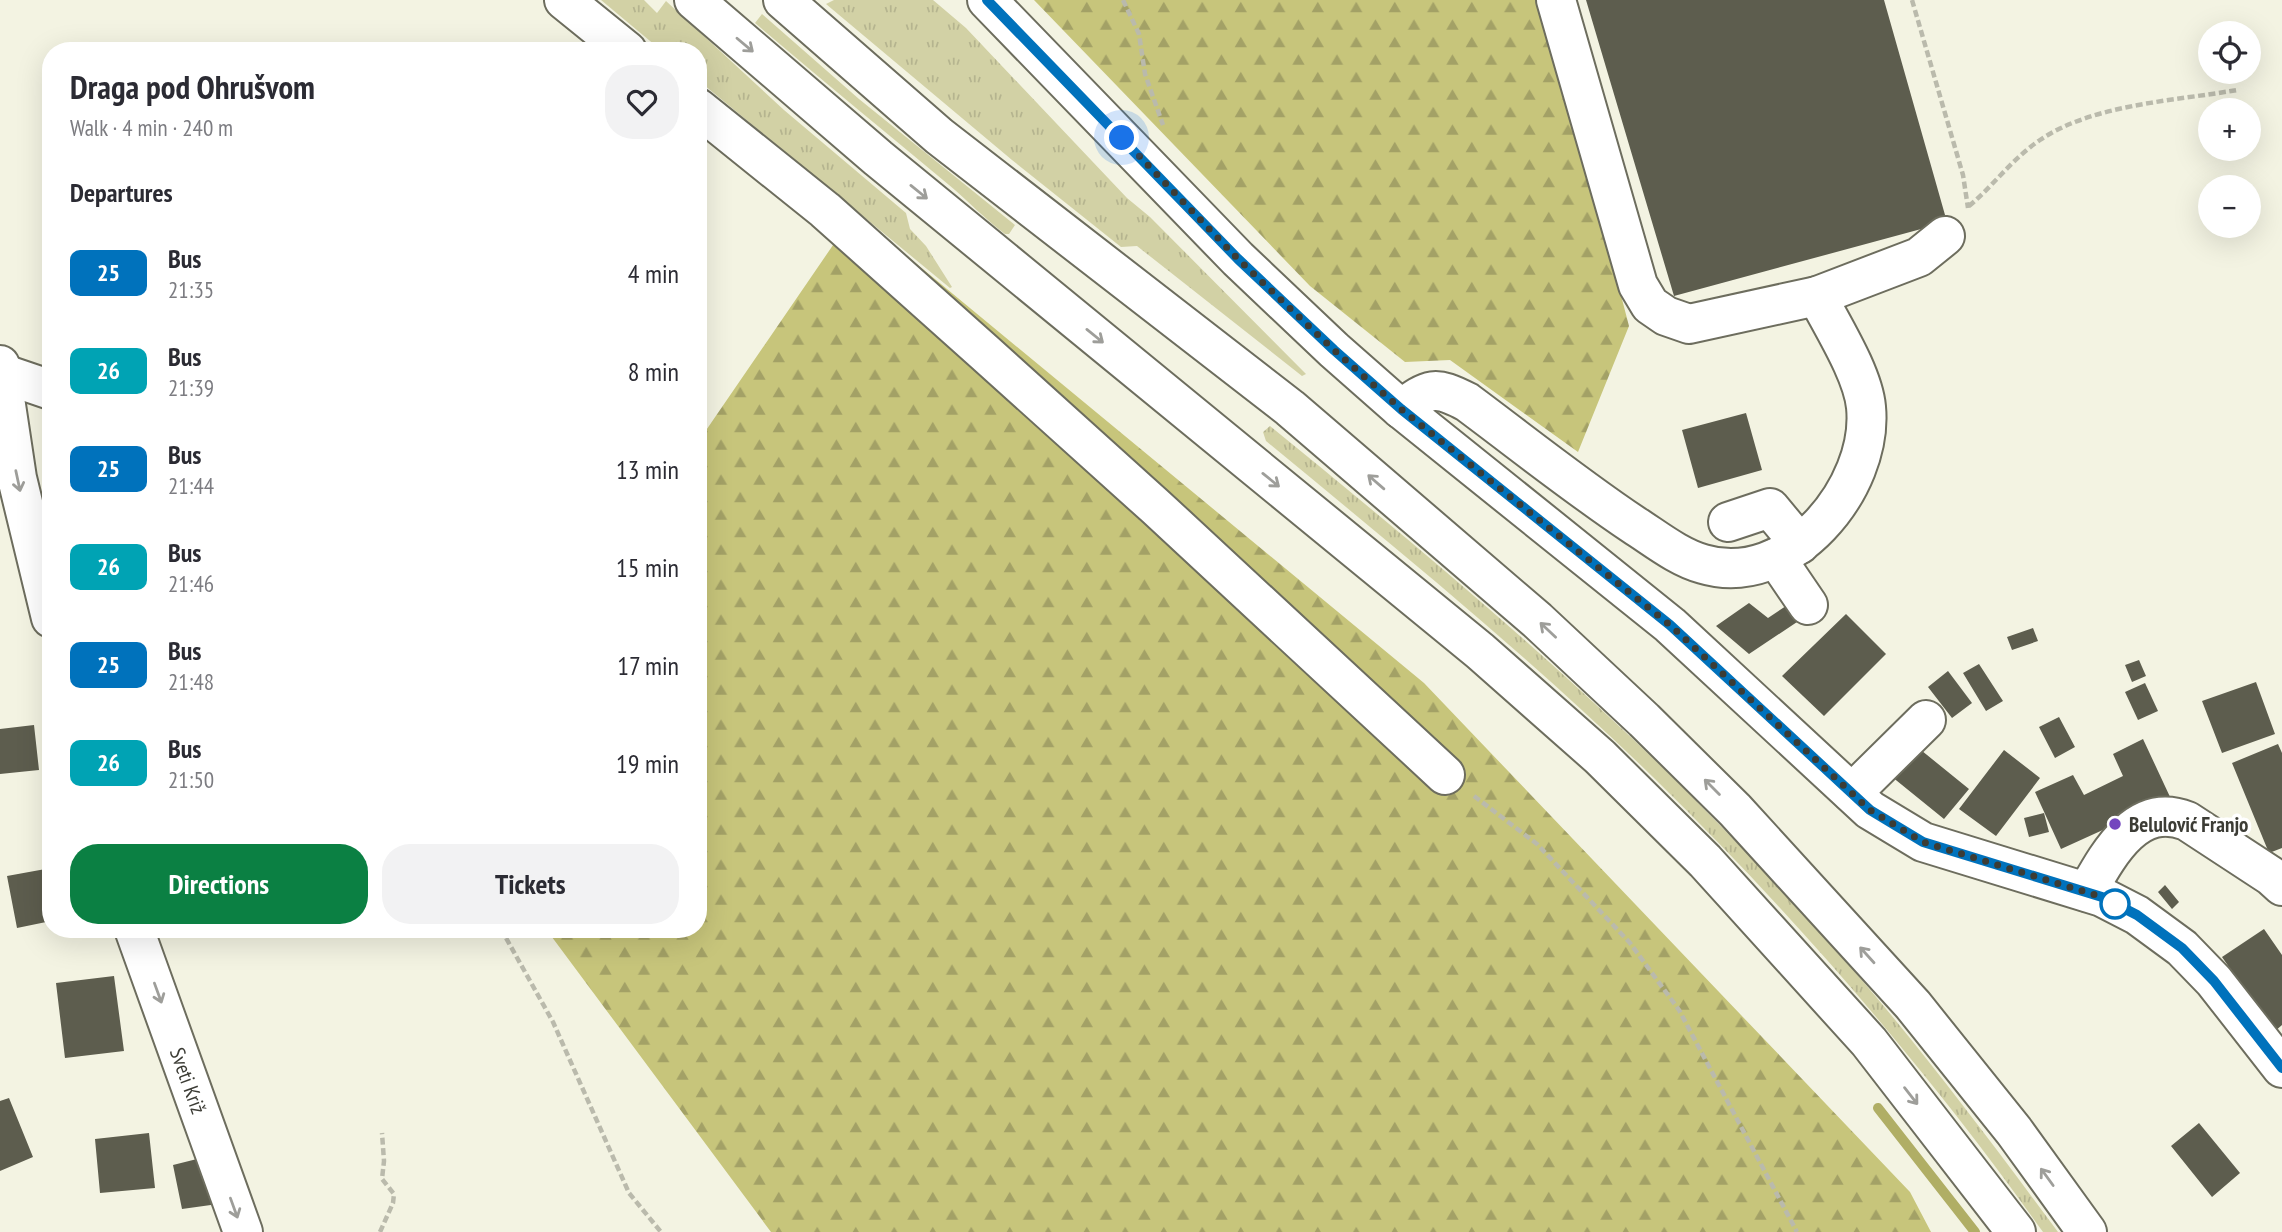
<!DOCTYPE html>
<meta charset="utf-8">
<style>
body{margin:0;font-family:"PT Sans Narrow",sans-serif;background:#f2f2f3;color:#2b2b33;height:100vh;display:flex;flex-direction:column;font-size:26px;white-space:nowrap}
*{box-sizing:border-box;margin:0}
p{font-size:23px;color:#7c7c81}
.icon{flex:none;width:38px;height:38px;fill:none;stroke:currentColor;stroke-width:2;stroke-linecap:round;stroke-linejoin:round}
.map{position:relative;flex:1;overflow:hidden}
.drawer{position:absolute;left:42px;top:42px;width:665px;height:896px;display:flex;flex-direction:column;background:#fff;border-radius:28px;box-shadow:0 7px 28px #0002}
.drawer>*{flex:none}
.badge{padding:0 14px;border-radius:10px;font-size:24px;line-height:46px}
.fabs{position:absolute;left:2198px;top:21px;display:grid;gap:14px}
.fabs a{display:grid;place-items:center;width:63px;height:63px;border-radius:50%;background:#fff;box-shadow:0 7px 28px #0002;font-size:35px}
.you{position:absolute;width:35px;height:35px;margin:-18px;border:5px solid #fff;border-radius:50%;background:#1a73e8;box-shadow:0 0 0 10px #1a73e833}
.map>.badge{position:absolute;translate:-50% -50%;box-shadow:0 0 0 4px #fff}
h2{padding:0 28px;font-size:26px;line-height:63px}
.round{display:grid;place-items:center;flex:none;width:74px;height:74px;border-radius:28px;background:#f2f2f3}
.summary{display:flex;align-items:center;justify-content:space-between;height:119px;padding:0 28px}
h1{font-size:33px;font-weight:600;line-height:52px}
.button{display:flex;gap:14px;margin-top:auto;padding:14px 28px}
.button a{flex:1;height:80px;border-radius:28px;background:#0b8043;color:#fff;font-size:28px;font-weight:600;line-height:80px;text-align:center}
.button a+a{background:#f2f2f3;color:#2b2b33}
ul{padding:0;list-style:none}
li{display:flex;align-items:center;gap:21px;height:98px;padding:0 28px}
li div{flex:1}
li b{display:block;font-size:26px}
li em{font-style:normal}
li .badge{min-width:77px;font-weight:700;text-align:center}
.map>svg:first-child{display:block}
.grass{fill:url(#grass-tufts)}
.forest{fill:url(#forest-firs)}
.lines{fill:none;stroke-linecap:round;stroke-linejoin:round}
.stream{stroke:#b0ae65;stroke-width:10}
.building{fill:#5d5d4e}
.minor-casing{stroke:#6d6d5e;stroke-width:42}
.highway-casing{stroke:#6d6d5e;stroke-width:42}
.path{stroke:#babaac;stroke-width:4.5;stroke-dasharray:7 3.5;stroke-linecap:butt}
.minor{stroke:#fff;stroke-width:38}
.highway{stroke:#fff;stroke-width:38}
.oneway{stroke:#9e9e9a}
.line-casing{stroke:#fff;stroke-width:16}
.line{stroke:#0072bc;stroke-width:10}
.walk{stroke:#3c3c35;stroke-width:7;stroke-dasharray:0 12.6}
.poi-dot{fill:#7346be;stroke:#fff;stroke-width:2.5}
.stop-dot{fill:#fff;stroke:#0072bc;stroke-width:3.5}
.labels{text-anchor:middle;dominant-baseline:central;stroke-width:7;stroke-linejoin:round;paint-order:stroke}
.poi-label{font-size:21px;font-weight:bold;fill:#3c3c35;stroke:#fff;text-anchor:start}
.street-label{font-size:21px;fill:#3c3c35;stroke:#fff}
</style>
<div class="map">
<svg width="2282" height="1232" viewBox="0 0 2282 1232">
<defs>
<pattern id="grass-tufts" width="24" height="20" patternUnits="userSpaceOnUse" patternTransform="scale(1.75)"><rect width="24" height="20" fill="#d2d1a5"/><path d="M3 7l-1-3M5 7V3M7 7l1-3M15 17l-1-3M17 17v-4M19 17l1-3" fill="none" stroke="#b5b48f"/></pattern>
<pattern id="forest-firs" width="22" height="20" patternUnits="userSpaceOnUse" patternTransform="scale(1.75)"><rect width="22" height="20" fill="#c7c57b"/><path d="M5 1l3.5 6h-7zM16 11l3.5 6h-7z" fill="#a3a166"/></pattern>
</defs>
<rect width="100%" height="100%" fill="#f3f3e2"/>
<path class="grass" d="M601,0H644L657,13L666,1L784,110L906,213L910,229L926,246L952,287L950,288L698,80V51H662Z
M834,0H933L966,28L1127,198L1150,217L1306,374L1302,376L1137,246L1121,247L1012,160L826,4Z
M762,14L859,99L1015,225L1009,234H1005C985,219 968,201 949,185C884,131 819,78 755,23Z
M1270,426C1384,519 1498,613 1606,714C1680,782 1750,855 1817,929C1904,1025 1981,1128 2058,1232H2043C1927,1069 1797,918 1654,778C1531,658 1398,550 1266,441L1263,432Z"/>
<path class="forest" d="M1034,0H1544L1629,326L1578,452L1450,360L1405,362L1310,286Z
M855,213L1424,683L1910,1192L1931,1232H771L546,929H698V442Z"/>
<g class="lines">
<path class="stream" d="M1878,1108L1975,1232"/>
</g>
<path class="building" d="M1586,0H1884L1947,222L1674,296Z
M1746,413L1762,470L1698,488L1682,430Z
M1792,602L1803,618L1749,654L1716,626L1749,603L1768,618Z
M1846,614L1886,654L1824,716L1782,676Z
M2033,628L2038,641L2012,650L2007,637Z
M2139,660L2146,676L2132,682L2125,665Z
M1979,664L2003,701L1986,711L1963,673Z
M1948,671L1972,703L1952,718L1928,687Z
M2256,682L2275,734L2222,753L2202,701Z
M2145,683L2158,711L2138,720L2125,692Z
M2059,717L2075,747L2055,758L2039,727Z
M34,725L39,770L0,774V729Z
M2143,739L2171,799L2061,849L2035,792L2073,775L2084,795L2123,776L2113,754Z
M1911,742L1969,789L1944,819L1886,772Z
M2278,744L2282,753V848L2269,853L2232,763Z
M2004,750L2040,778L1996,836L1959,809Z
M2044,813L2049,832L2029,837L2024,818Z
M51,868V921L17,928L7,876Z
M2165,885L2179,902L2172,909L2158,892Z
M2264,929L2282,955V1025L2274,1032L2222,957Z
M114,976L124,1051L65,1058L56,983Z
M9,1098L33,1157L0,1171V1101Z
M2199,1123L2240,1173L2212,1197L2171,1146Z
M149,1133L155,1188L100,1193L95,1139Z
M201,1158L218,1204L182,1209L173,1165Z"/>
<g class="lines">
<defs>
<g id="minor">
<path d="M564,0L627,51"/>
<path d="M987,0L1238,259L1334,350L1401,409L1670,625L1870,810L1923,842L2102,897L2137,915L2182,948L2214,981L2282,1068"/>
<path d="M1556,0L1638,285L1650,305L1666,316L1689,324L1817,296L1919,257L1945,236"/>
<path d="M698,108L825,210L984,352L1156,507L1445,775"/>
<path d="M0,365L17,478L51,618"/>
<path d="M1,373L51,390"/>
<path d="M1401,409C1430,388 1434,385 1467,402C1522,443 1577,487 1634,525C1656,539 1678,557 1703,564C1789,590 1874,488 1866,407C1863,374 1833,327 1817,296"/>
<path d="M1728,522L1770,508L1800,544"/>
<path d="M1776,558L1808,605"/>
<path d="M1852,793L1926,720"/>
<path d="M2087,892C2108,855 2136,801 2187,821L2271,876L2282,886"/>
<path id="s1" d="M134,929L243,1232"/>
</g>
<path id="highway" d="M694,0L878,158L1480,651L1600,757L1705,861L1869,1042L2016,1232
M783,0L939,136L1290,408L1537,620L1644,720L1735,810L1913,1005L2014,1131L2087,1232"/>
</defs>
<use href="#minor" class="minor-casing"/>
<use href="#highway" class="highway-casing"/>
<path class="path" d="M1123,0L1139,34L1145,74L1163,125
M1912,0L1963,175L1968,208
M1969,206C1993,186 2013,158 2040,140C2093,104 2174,101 2237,90
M1474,796L1537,844L1630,943L1679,1010L1797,1232
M501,929L553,1022L629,1193L661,1232
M380,1232L393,1203L394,1194L382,1179L384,1161L382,1133"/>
<use href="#minor" class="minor"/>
<use href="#highway" class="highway"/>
</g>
<defs><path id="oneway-shaft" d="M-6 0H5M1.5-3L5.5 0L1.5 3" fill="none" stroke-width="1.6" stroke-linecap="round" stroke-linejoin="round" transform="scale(1.75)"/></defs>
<g class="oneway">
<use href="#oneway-shaft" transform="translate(745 45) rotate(40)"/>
<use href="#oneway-shaft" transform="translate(919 192) rotate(39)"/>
<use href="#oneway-shaft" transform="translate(1095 336) rotate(39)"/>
<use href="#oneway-shaft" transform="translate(1271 480) rotate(39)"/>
<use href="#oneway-shaft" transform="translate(18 481) rotate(78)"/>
<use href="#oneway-shaft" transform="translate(1376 482) rotate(-139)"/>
<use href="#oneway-shaft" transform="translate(1548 630) rotate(-137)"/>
<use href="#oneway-shaft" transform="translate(1712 787) rotate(-135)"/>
<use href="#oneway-shaft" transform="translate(1867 955) rotate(-132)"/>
<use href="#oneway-shaft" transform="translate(158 993) rotate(70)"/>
<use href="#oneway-shaft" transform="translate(1911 1096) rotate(52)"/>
<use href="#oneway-shaft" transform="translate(2047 1177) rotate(-126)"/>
<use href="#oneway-shaft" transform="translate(234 1208) rotate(70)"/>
</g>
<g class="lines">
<defs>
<path id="line" d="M987,0L1238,259L1334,350L1401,409L1670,625L1870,810L1923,842L2102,897L2137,915L2182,948L2214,981L2282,1068"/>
</defs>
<use href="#line" class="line-casing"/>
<use href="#line" class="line"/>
<path class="walk" d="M1122,138L1238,259L1334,350L1401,409L1670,625L1870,810L1923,842L2102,897L2119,906L2115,904"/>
</g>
<circle class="poi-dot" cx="2115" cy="824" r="7"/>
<circle class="stop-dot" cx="2115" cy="904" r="14"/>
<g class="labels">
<g class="poi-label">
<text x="2129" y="824">Belulović Franjo</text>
</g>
<g class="street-label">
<text stroke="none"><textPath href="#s1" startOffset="161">Sveti Križ</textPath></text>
</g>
</g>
</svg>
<div class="fabs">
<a><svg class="icon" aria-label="locate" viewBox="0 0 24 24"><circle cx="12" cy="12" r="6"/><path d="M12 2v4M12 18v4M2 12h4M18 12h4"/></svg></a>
<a>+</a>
<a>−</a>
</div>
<div class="you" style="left:1122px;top:138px"></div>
<section class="drawer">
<div class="summary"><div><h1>Draga pod Ohrušvom</h1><p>Walk · 4 min · 240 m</p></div><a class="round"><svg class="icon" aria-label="heart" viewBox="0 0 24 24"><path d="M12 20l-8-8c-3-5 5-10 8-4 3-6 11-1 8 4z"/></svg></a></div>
<h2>Departures</h2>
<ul>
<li><span class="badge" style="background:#0072bc;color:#fff">25</span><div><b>Bus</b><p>21:35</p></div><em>4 min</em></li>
<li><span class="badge" style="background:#00a3b4;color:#fff">26</span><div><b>Bus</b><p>21:39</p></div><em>8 min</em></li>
<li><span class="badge" style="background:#0072bc;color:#fff">25</span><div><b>Bus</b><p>21:44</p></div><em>13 min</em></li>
<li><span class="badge" style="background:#00a3b4;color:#fff">26</span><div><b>Bus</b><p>21:46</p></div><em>15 min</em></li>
<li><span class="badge" style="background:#0072bc;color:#fff">25</span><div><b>Bus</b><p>21:48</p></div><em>17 min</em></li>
<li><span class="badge" style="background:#00a3b4;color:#fff">26</span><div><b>Bus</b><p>21:50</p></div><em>19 min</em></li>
</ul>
<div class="button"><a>Directions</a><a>Tickets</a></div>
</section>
</div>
